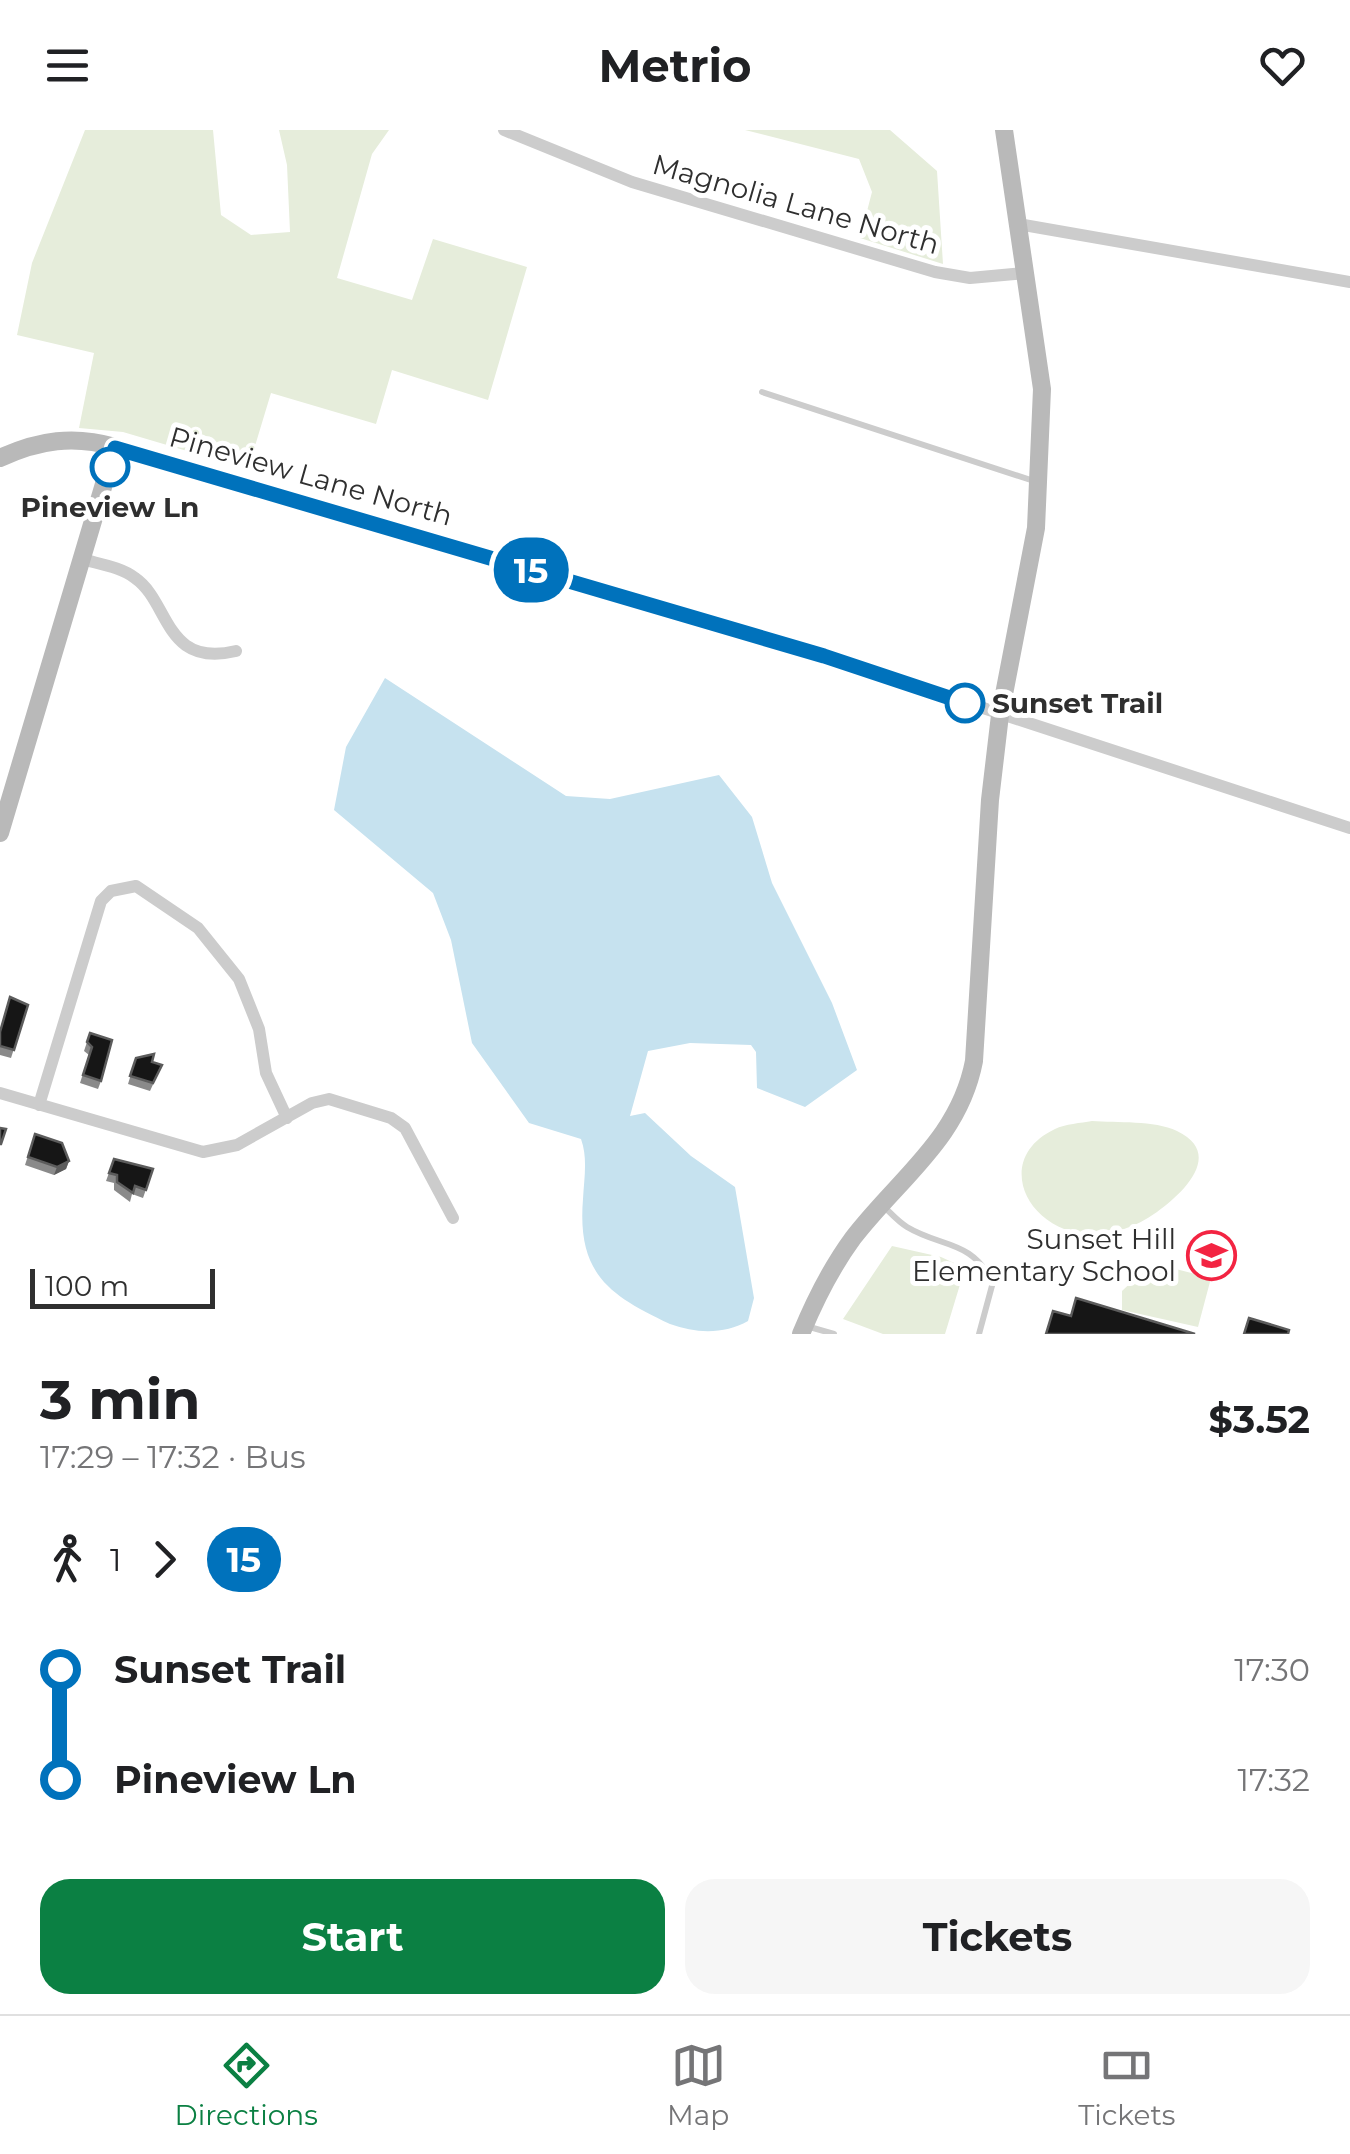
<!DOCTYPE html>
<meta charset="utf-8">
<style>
body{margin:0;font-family:Montserrat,sans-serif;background:#f6f6f6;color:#202124;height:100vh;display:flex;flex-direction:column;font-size:38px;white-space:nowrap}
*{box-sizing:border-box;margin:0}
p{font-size:32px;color:#757577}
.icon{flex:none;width:55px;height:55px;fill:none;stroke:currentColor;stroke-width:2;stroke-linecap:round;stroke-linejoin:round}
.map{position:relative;height:1204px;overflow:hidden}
.drawer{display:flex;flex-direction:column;background:#fff;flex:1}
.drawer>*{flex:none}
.badge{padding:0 20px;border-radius:32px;font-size:35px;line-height:65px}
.scale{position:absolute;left:30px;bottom:25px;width:185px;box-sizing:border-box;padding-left:10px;border:5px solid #2f2f2f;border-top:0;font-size:28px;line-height:35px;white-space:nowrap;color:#2f2f2f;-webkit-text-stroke:8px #fff;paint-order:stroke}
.map>.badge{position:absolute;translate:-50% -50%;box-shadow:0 0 0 5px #fff}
.legs{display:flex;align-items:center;gap:15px;height:110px;padding:0 40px;font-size:32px}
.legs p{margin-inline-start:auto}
.overview{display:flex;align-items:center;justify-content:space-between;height:170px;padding:0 40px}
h1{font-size:55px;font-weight:700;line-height:75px}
.cta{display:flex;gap:20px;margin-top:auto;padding:20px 40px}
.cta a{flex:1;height:115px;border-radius:30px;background:#0b8043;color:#fff;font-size:40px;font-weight:700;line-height:115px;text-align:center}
.cta a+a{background:#f6f6f6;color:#202124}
ul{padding:0 40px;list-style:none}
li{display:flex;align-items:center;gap:35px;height:110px;font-size:38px}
li i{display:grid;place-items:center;width:15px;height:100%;margin:0 12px;background:currentColor}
li i::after{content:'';width:25px;height:25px;margin:-12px;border:8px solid;border-radius:50%;background:#fff}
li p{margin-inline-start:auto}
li:first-child i{background:linear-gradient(#0000 50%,currentColor 0)}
li:last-child i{background:linear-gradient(currentColor 50%,#0000 0)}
header{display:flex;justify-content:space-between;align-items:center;height:130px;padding:0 40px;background:#fff;font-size:45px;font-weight:700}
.dock{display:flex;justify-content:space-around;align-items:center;height:140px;border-top:2px solid #e0e0e0;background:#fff;font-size:28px;color:#757577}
.dock a{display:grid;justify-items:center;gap:5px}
.dock .active{color:#0b8043}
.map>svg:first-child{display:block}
.green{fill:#e6eddb}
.water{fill:#c6e2ef}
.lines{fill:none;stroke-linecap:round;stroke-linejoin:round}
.lane{stroke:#ccc;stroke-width:6}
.street{stroke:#ccc;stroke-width:12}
.secondary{stroke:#b9b9b9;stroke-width:18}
.wall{fill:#8a8a8a}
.shaded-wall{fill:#5c5c5c}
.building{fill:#161616;stroke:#5c5c5c;stroke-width:2.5}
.line-1-casing{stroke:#fff;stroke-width:22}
.line-1{stroke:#0072bc;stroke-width:15}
.stop-1-dot{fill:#fff;stroke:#0072bc;stroke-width:5}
.labels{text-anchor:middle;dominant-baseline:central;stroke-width:10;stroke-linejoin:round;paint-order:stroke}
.street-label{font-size:28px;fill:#2f2f2f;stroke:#fff}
.stop-label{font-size:28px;font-weight:bold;fill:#2f2f2f;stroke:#fff}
.poi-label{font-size:28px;fill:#2f2f2f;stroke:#fff;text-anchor:end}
</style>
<header><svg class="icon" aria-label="menu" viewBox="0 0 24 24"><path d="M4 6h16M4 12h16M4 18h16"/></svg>Metrio<svg class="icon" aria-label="heart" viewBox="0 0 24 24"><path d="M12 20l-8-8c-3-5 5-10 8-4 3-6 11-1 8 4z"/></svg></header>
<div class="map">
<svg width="1350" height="1204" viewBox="0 0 1350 1204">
<rect width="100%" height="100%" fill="#fff"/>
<path class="green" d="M85,0H213L221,85L251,105L290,102L287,35L279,0H389L372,24L337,148L412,170L433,109L527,137L488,270L392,240L376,294L271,263L248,339L123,302L79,298L94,223L17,205L32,133Z
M745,0H890L937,41L943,134L860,108L872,62L859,29Z
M1092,991C1117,993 1154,990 1177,1001C1225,1024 1182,1064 1157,1082C1058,1152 972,1038 1055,999C1065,994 1081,993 1092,991Z
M892,1116L941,1127L965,1138L945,1204H883L843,1189Z
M1164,1136L1211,1148L1198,1197L1122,1180V1161L1139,1145Z"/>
<path class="water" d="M385,548L566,666L610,669L719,645L752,687L772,753L832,873L857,940L805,977L757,958L756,922L751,915L690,913L648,921L630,986L645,983L691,1026L735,1057L754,1168L748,1191C725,1204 697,1204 670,1194C608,1165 577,1143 583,1069C584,1049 588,1028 581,1009L529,993L472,913L451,810L433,763L334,680L346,617Z"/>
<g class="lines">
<path class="lane" d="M762,262L1037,352
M882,1075C890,1082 897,1091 907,1097C942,1118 970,1109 993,1152L979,1204
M806,1196L834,1204"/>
<path class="street" d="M504,0L632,52L935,142L970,148L1025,143
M1018,94L1350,152
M115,317L824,526L1350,698
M82,429C99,434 121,437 135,448C170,472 164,538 236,521
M0,963L203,1022L237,1015L312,973L329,969L391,988L405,998L453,1088
M39,975L101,771L111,761L136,756L198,798L239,849L259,899L266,943L287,988"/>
<path class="secondary" d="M0,328C39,310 74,305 115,317L0,703
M801,1204C815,1170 831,1138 853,1108C899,1048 959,1009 974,931L990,670L1000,585L1036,398L1042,259L1004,0"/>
</g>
<path class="wall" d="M28,875L11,928L0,925V899Z
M90,903L101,951L98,959L80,953L89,925L84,921Z
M136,928L162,935L150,961L128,954Z
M35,1004L69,1031L66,1039L54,1045L25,1035Z
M114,1029L153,1039L143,1068L132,1064L130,1072L114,1060V1053L106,1051Z"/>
<path class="shaded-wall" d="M69,1031L66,1039L54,1045L57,1037Z"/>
<path class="building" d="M10,867L28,875L14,920L0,916V902Z
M90,903L112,910L101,951L83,945L92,917L87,912Z
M154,924L152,932L162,935L153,953L130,946L136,928Z
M0,998L6,999L1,1014H0Z
M35,1004L62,1013L69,1031L57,1037L28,1027Z
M114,1029L153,1039L146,1060L135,1056L133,1063L117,1052V1045L109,1043Z
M1076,1168L1195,1204H1046L1053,1181L1071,1186Z
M1249,1188L1289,1200L1288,1204H1244Z"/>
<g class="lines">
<defs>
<path id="line-1" d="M110,337L115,318L824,526L965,573"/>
</defs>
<use href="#line-1" class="line-1-casing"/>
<use href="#line-1" class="line-1"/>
</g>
<defs>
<symbol id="school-ring" viewBox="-11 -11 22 22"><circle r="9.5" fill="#fff" stroke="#f32442" stroke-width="1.5"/><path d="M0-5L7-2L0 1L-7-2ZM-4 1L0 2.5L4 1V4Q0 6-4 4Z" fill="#f32442"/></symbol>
</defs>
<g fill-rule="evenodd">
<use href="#school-ring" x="1184" y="1098" width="55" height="55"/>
</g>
<g class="stop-1-dot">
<circle cx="110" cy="337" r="18"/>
<circle cx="965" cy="573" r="18"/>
</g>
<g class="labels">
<g class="street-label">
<text transform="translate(796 74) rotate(16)">Magnolia Lane North</text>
<text transform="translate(311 346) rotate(16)">Pineview Lane North</text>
</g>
<g class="stop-label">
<text x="110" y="377">Pineview Ln</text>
<text x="992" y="573" text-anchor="start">Sunset Trail</text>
</g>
<g class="poi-label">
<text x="1176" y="1109">Sunset Hill<tspan x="1176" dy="32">Elementary School</tspan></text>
</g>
</g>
</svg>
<div class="scale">100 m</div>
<b class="badge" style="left:531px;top:440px;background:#0072bc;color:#fff">15</b>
</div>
<section class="drawer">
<div class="overview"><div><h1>3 min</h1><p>17:29 – 17:32 · Bus</p></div><b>$3.52</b></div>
<div class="legs"><svg class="icon" aria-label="walk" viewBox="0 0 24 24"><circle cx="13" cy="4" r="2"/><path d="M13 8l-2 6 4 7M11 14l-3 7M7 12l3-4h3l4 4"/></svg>1<svg class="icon" aria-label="forward" viewBox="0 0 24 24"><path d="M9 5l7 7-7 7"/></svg><b class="badge" style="background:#0072bc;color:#fff">15</b></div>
<ul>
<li><i style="color:#0072bc"></i><b>Sunset Trail</b><p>17:30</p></li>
<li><i style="color:#0072bc"></i><b>Pineview Ln</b><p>17:32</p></li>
</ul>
<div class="cta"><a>Start</a><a>Tickets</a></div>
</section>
<nav class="dock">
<a class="active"><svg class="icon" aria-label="directions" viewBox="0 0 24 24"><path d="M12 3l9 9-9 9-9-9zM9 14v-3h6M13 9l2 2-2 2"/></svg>Directions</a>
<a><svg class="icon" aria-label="map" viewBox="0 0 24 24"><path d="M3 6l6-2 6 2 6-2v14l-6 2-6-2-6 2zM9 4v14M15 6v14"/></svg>Map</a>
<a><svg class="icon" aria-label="tickets" viewBox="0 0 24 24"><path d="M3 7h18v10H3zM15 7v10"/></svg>Tickets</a>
</nav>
